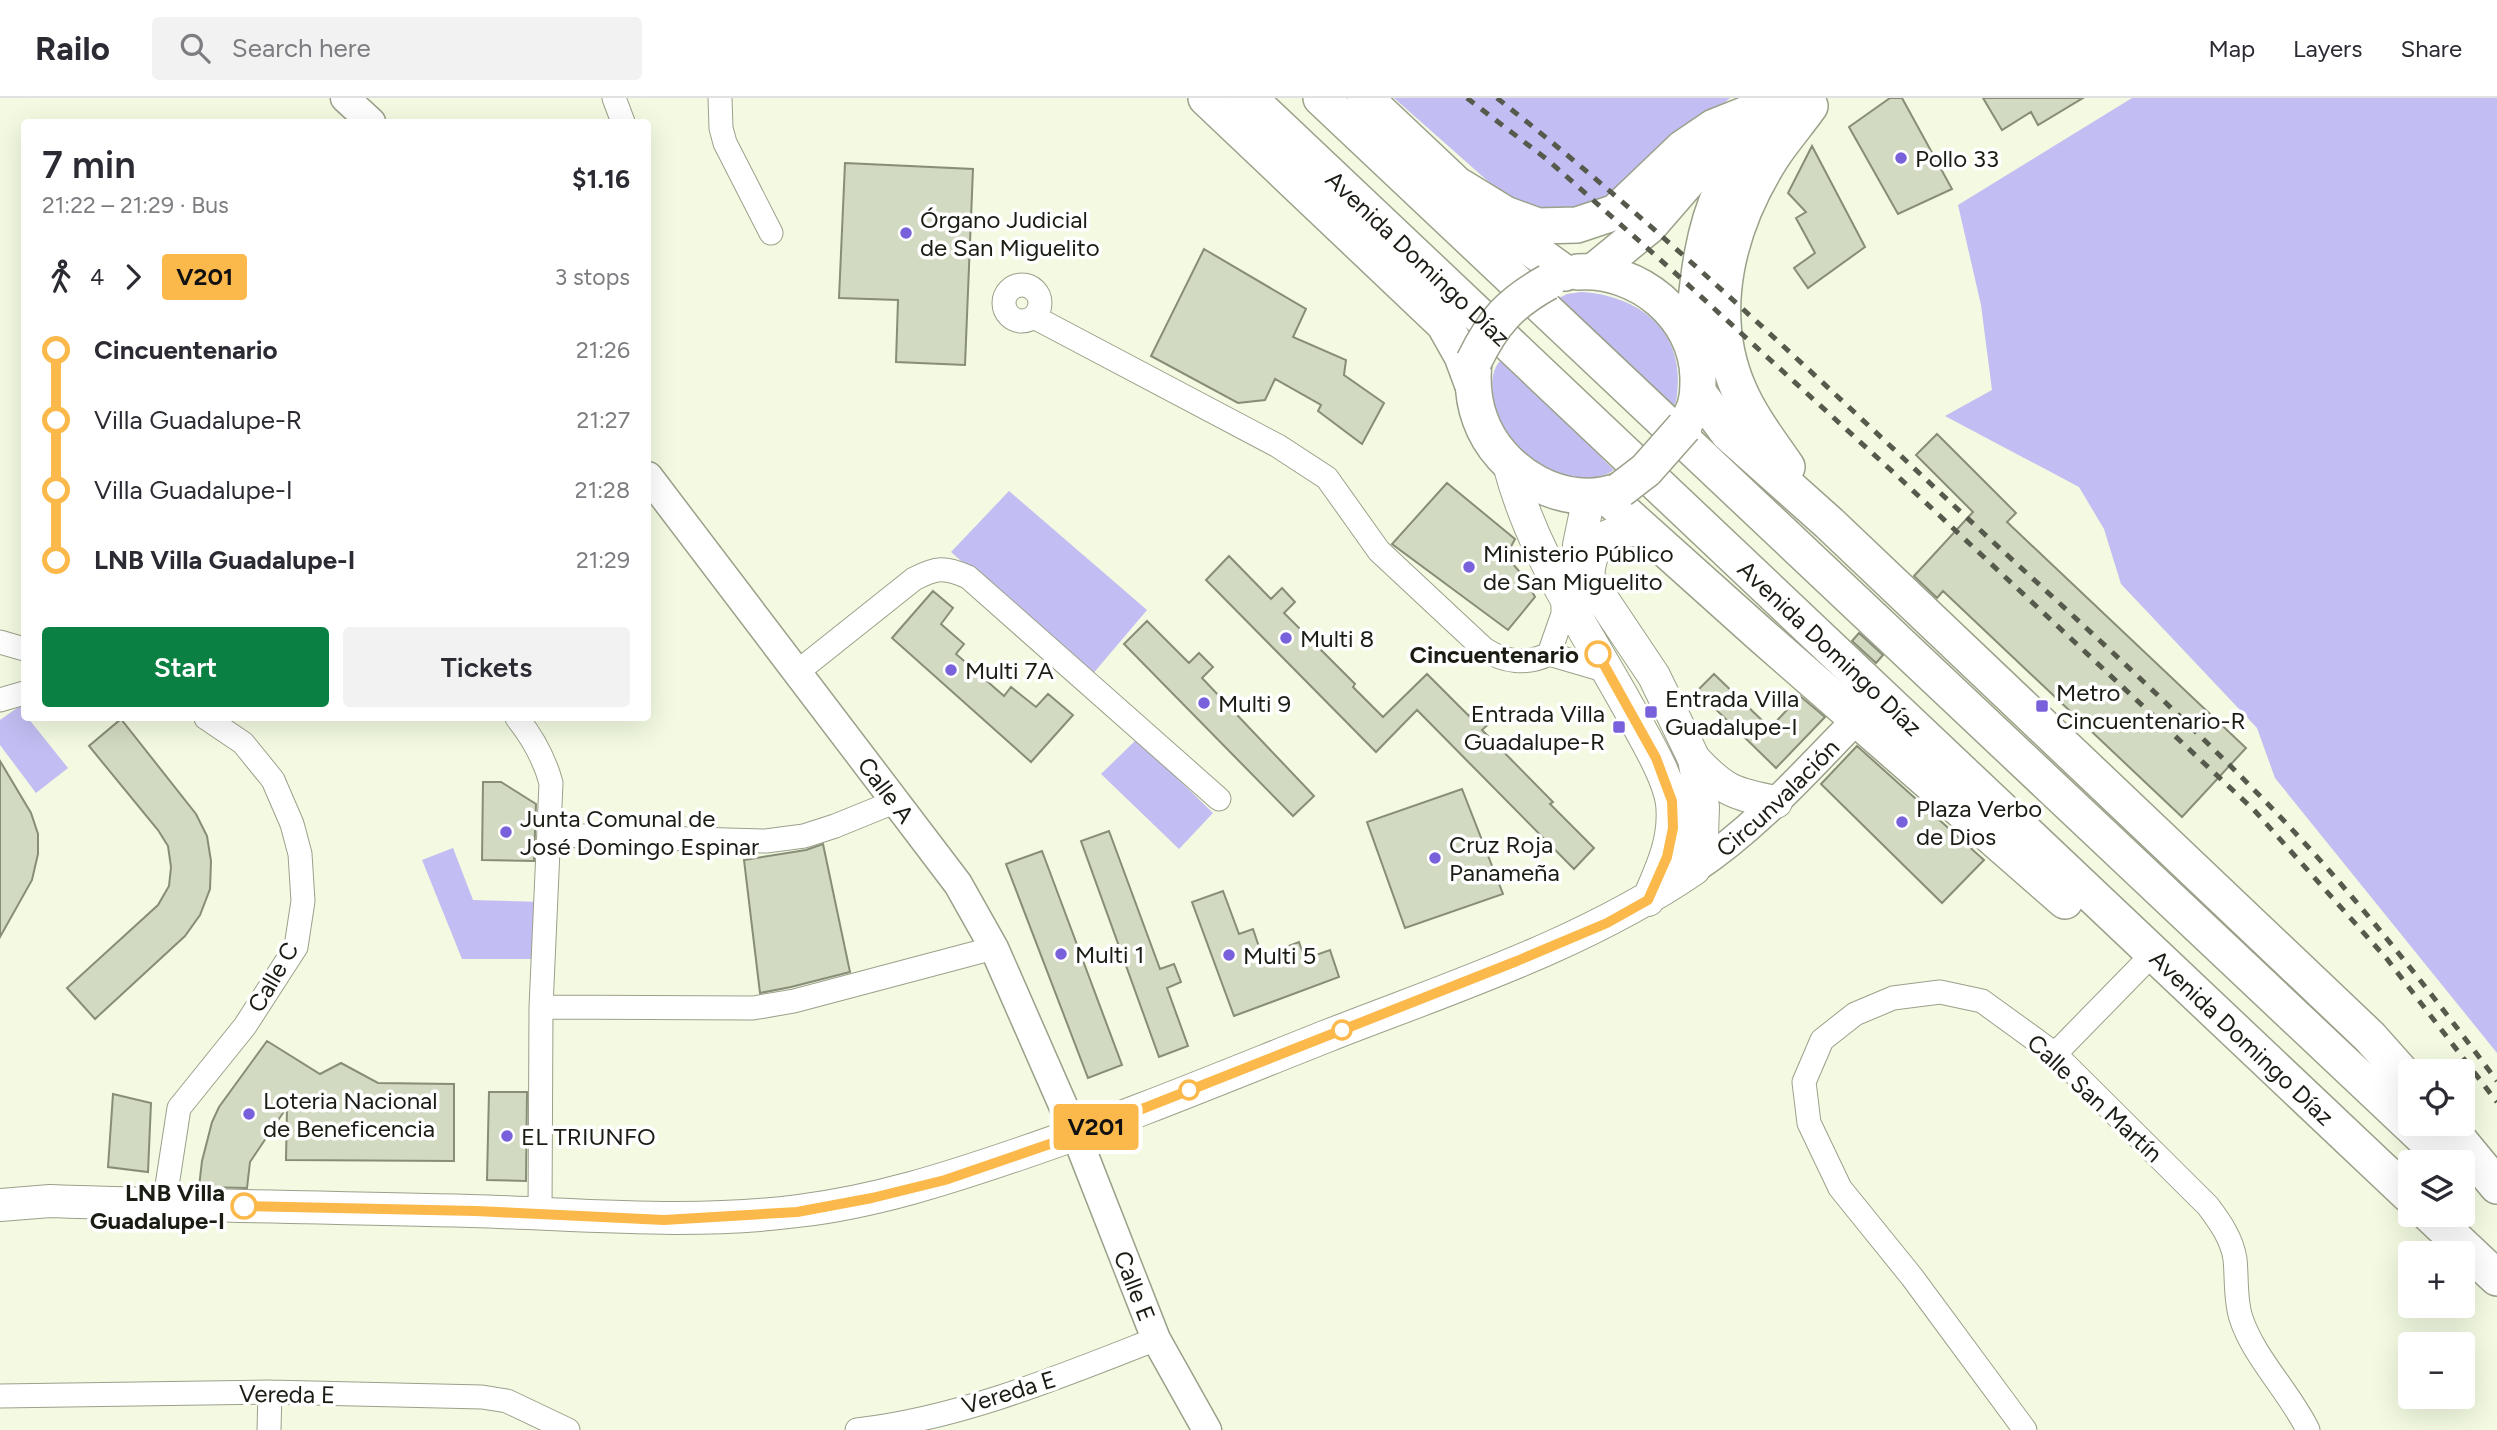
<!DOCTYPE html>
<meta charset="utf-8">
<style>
body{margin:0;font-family:Figtree,sans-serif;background:#f2f2f3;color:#2b2b33;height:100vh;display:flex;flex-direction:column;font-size:26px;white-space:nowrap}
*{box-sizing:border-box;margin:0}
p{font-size:23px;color:#7c7c81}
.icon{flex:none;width:38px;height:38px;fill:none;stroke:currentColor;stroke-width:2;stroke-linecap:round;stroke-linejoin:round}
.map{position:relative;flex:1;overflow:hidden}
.details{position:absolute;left:21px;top:21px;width:630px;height:602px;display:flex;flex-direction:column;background:#fff;border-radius:7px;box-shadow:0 7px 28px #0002}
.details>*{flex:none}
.badge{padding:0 14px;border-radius:5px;font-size:24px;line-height:46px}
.controls{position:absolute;left:2398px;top:961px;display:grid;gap:14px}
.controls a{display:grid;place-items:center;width:77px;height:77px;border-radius:7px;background:#fff;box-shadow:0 7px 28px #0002;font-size:35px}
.map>.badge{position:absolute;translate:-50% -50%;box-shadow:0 0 0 4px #fff}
.legs{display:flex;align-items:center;gap:10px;height:77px;padding:0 21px;font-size:23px}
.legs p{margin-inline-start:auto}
.summary{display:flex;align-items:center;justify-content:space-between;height:119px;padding:0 21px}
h1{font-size:38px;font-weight:600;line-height:52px}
.button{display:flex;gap:14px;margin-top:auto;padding:14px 21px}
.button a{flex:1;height:80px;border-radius:7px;background:#0b8043;color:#fff;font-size:28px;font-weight:600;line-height:80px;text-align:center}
.button a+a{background:#f2f2f3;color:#2b2b33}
ul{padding:0 21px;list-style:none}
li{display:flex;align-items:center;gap:24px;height:70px;font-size:26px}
li i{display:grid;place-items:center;width:10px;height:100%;margin:0 9px;background:currentColor}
li i::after{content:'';width:18px;height:18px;margin:-9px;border:5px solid;border-radius:50%;background:#fff}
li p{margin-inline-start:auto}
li:first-child i{background:linear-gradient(#0000 50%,currentColor 0)}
li:last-child i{background:linear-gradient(currentColor 50%,#0000 0)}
header{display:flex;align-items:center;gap:42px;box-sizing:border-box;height:98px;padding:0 35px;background:#fff;border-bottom:2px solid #e1e1e2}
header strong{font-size:33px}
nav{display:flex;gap:38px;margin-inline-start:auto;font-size:24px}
.search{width:490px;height:63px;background:#f2f2f3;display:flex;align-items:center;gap:18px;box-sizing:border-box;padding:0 24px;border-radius:7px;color:#7c7c81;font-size:26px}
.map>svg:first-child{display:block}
.green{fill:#c2bdf2}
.building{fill:#d2dac1;stroke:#878d77;stroke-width:2}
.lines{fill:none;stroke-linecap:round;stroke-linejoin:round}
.minor-casing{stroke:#9aa18a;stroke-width:25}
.tertiary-casing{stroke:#9aa18a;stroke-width:31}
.secondary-casing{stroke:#9aa18a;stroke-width:34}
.primary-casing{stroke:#9aa18a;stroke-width:38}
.minor{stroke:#fff;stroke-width:23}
.tertiary{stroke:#fff;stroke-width:28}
.secondary{stroke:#fff;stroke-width:32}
.primary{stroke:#fff;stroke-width:35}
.rail{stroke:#555a4c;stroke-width:5;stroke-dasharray:9 9;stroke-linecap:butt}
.primary-bridge-casing{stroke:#9aa18a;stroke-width:38;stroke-linecap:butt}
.primary-bridge{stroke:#fff;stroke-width:35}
.line-1-casing{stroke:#fff;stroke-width:16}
.line-1{stroke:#fcb94b;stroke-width:10}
.poi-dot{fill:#7a61dc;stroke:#fff;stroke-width:2.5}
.stop-1-dot{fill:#fff;stroke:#fcb94b;stroke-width:3.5}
.labels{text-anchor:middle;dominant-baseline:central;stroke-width:7;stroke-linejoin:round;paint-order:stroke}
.poi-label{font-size:24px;fill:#1a1d14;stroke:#fff;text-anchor:start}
.street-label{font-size:24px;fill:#1a1d14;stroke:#fff}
.stop-label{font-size:24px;font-weight:bold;fill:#1a1d14;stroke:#fff;text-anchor:end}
</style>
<header>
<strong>Railo</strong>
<div class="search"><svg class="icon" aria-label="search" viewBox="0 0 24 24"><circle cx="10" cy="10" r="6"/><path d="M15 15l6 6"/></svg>Search here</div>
<nav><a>Map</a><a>Layers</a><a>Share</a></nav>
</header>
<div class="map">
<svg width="2497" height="1332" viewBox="0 0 2497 1332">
<rect width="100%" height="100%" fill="#f3fae1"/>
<path class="green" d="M1394,0H1730L1601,112L1525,116Z
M2132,0H2497V955L2275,680L2257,630L2121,486L2104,431L2079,389L1945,318L1992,292L1981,207L1958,107Z
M1581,194C1633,197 1678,226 1678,282C1677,292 1678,301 1674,308L1559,200L1567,196Z
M1502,261L1614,372C1586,391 1537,373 1516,349C1500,331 1480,280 1502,261Z
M1009,393L1147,512L1091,578L951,454Z
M20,608L24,615V620H28L68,670L36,695L0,647V622Z
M1137,641L1213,715L1179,751L1101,676Z
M453,750L473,802L543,804L541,861H462L422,762Z"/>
<path class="building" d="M1890,0H1902L1952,91L1898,116L1849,29Z
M1983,0H2083L2038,27L2031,14L2002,32Z
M1812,48L1865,149L1808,190L1794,170L1815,155L1796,120L1806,114L1788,95Z
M845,65L973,71L965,267L896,264L898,202L839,200Z
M1204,151L1306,211L1293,239L1346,262L1344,277L1384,305L1362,346L1318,313L1321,307L1275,281L1265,302L1238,305L1151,258Z
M1937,336L2016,415L2007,424L2246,650L2182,719L1943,493L1937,500L1914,478L1973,414L1916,357Z
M1447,385L1515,441L1506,458L1525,480L1535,499L1508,532L1392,446Z
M1229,458L1271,501L1282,490L1295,504L1284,515L1355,586L1353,589L1383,619L1427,576L1469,618L1479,607L1493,622L1482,632L1553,704L1550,706L1594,750L1574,771L1417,612L1376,654L1206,482Z
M933,493L953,510L941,526L964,546L956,556L1004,598L1011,589L1036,609L1048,596L1073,617L1031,664L892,540Z
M1147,523L1189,565L1199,555L1213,569L1202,580L1314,698L1293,718L1124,546Z
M1859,535L1883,557L1876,565L1852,543Z
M1714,576L1770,630L1800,598L1825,619L1776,670L1697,593Z
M121,621L196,716L207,738L211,763L210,791L200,817L185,838L95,921L67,890L158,807L169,788L171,769L168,748L158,732L89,648Z
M1857,648L1984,762L1942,805L1821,686Z
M0,663L31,715L38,736V756L32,782L0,839Z
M483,684H501L536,706L534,763L482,762Z
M1462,691L1503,796L1405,830L1367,724Z
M1109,733L1160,871L1174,866L1181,884L1167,890L1188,948L1159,959L1081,743Z
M823,746L850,874L791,889L760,895L744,762L806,752Z
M1042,753L1122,967L1088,980L1006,766Z
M1223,793L1239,836L1253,831L1262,858L1299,844L1305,861L1330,852L1339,879L1234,918L1192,804Z
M267,943L320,976L341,965L378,985L454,986V1063L286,1062L287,1009L250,1064L247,1090L199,1089L202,1063L212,1024L219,1009Z
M489,994H527L526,1083L487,1082Z
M113,996L151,1005L148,1074L108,1069Z"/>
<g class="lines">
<defs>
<path id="minor" d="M614,0L623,24
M720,0L721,30L725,45L771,135
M1004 205a18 18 0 1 1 36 0a18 18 0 1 1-36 0Z
M1034,219L1278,348L1327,380L1379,453L1484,551C1504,564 1527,567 1549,556L1607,573
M0,544L24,551
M1549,556L1563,516V497
M796,575L914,481C937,469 945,469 968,479L1219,701
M0,602L24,595
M517,620C533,640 544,659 551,685L541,909L540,1117
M550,737L766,743L804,738L835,728L894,704
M541,909L753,910L794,903L994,850
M2055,956L2140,869
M164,1107L179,1010L245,928L296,849L303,803L300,756L292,726L273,682L243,645L206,620
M0,1298L270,1294L482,1299L507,1303L568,1332
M269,1332L270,1294
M857,1332C961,1320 1059,1279 1156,1241
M2025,1332L1912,1179L1840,1090L1809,1025L1804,984L1822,942L1855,916L1893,900L1940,894L1982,903L2055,956L2208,1108C2220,1124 2232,1141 2235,1161C2237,1180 2235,1202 2241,1220C2254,1260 2289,1293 2308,1332"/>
<g id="tertiary">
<path d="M345,0L371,24"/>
<path id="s1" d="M648,378L958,786L994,850L1076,1037L1156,1241L1207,1332"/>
<path id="s2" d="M1694,771C1756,730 1805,674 1857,621"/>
</g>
<path id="secondary" d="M1509,366C1532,457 1587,533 1631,614C1644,639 1668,677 1672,705C1676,741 1662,770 1648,802
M1588,479C1591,440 1608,432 1644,432
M1694,661C1724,693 1734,696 1776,704
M0,1107L50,1103C190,1108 331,1109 471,1113C580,1116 689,1127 798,1113C875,1104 949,1080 1022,1055C1125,1020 1226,978 1327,938C1452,889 1583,847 1694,771L1702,738L1703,709L1694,661L1654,578L1583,472L1579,447L1589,399"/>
<g id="primary">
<path d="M1206,0L1444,226L1462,258L1472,285"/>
<path id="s3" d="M1249,0L2410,1098"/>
<path d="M1321,0L2449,1064"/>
<path d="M1365,0L1505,132L1565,175"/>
<path d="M1461,89L1505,116L1538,128L1577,127L1616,114L1683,50L1714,29L1787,0"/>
<path d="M1594,173L1649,128L1695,75L1742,32"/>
<path d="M1578,174C1638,170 1697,218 1698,280C1698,292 1698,305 1691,317"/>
<path d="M1692,244C1697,192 1700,137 1723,89C1733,67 1755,49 1774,34"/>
<path d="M1474,263C1472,282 1473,302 1480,321C1499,375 1565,414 1620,392"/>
<path d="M1698,294L1728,335L1829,425L2370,939L2410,984"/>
<path d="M1787,369C1770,344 1751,320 1739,292C1705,214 1728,128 1772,59C1783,42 1798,25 1810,8"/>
<path d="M1606,398L1761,537L2065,803"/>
<path d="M2446,1026L2497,1088"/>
<path d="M2429,1116L2497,1180"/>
</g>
</defs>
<use href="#minor" class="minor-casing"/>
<use href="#tertiary" class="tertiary-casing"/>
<use href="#secondary" class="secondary-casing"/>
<use href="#primary" class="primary-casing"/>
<use href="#minor" class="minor"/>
<use href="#tertiary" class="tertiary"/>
<use href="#secondary" class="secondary"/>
<use href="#primary" class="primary"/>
<path class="rail" d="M1467,0L1549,63L1673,173L1893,374L2254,712L2387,861L2497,1004
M1497,0C1656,126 1803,266 1950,404C2055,502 2163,598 2263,701C2348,788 2424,885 2497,983"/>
<defs>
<path id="primary-bridge" d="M1474,263C1493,224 1510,205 1548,184
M1620,392L1646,372L1684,329"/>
</defs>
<use href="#primary-bridge" class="primary-bridge-casing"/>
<use href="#primary-bridge" class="primary-bridge"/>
</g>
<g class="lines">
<defs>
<path id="line-1" d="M244,1108L476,1113L664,1122L797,1114L872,1100L945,1082L1076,1037L1517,863L1607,825L1648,802L1667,759L1673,730L1672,703L1656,660L1598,556"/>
</defs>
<use href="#line-1" class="line-1-casing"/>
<use href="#line-1" class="line-1"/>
</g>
<g class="poi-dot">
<circle cx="1901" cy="60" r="7"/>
<circle cx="906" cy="135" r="7"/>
<circle cx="1469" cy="469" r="7"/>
<circle cx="1286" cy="540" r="7"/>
<circle cx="951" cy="572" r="7"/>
<circle cx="1204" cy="605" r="7"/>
<rect x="2035" y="601" width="14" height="14" rx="3.5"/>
<rect x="1644" y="607" width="14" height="14" rx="3.5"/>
<rect x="1612" y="622" width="14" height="14" rx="3.5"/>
<circle cx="1902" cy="724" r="7"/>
<circle cx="506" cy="734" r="7"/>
<circle cx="1435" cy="760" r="7"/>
<circle cx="1061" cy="856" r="7"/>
<circle cx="1229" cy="857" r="7"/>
<circle cx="249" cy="1016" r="7"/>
<circle cx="507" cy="1038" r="7"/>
</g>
<g class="stop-1-dot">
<circle cx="1598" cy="556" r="12"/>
<circle cx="1342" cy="932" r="9"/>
<circle cx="1189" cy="992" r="9"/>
<circle cx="244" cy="1108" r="12"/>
</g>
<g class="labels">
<g class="poi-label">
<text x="1915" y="60">Pollo 33</text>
<text x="920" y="121">Órgano Judicial<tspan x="920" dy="28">de San Miguelito</tspan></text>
<text x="1483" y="455">Ministerio Público<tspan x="1483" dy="28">de San Miguelito</tspan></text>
<text x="1300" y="540">Multi 8</text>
<text x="965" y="572">Multi 7A</text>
<text x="2056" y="594">Metro<tspan x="2056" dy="28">Cincuentenario-R</tspan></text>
<text x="1665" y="600">Entrada Villa<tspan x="1665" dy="28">Guadalupe-I</tspan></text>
<text x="1218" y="605">Multi 9</text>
<text x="1605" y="615" text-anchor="end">Entrada Villa<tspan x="1605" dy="28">Guadalupe-R</tspan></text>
<text x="1916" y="710">Plaza Verbo<tspan x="1916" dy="28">de Dios</tspan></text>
<text x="520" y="720">Junta Comunal de<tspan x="520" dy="28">José Domingo Espinar</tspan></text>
<text x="1449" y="746">Cruz Roja<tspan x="1449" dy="28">Panameña</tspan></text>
<text x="1075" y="856">Multi 1</text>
<text x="1243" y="857">Multi 5</text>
<text x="263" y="1002">Loteria Nacional<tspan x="263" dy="28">de Beneficencia</tspan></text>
<text x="521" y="1038">EL TRIUNFO</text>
</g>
<g class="street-label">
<text stroke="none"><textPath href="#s3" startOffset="233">Avenida Domingo Díaz</textPath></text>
<text stroke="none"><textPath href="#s3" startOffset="800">Avenida Domingo Díaz</textPath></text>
<text stroke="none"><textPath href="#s1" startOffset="394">Calle A</textPath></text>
<text stroke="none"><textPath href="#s2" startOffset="110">Circunvalación</textPath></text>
<text transform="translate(273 879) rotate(-60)">Calle C</text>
<text stroke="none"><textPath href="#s3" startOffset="1367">Avenida Domingo Díaz</textPath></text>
<text transform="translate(2095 1000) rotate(43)">Calle San Martín</text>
<text stroke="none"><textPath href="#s1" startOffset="952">Calle E</textPath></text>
<text transform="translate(1009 1294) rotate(-17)">Vereda E</text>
<text transform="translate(287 1296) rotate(1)">Vereda E</text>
</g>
<g class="stop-label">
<text x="1579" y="556">Cincuentenario</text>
<text x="225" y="1094">LNB Villa<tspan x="225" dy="28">Guadalupe-I</tspan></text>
</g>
</g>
</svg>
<div class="controls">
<a><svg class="icon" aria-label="locate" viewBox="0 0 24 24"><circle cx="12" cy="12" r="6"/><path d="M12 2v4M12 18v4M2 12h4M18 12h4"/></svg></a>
<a><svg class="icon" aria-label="layers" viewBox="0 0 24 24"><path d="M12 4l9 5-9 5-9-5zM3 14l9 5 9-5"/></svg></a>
<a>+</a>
<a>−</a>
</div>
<b class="badge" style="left:1096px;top:1029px;background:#fcb94b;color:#111">V201</b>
<section class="details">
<div class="summary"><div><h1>7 min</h1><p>21:22 – 21:29 · Bus</p></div><b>$1.16</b></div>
<div class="legs"><svg class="icon" aria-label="walk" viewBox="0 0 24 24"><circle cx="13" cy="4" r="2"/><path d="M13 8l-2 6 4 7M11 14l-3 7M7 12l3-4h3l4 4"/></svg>4<svg class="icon" aria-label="forward" viewBox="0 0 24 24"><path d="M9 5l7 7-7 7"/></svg><b class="badge" style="background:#fcb94b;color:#111">V201</b><p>3 stops</p></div>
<ul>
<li><i style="color:#fcb94b"></i><b>Cincuentenario</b><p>21:26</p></li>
<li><i style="color:#fcb94b"></i><span>Villa Guadalupe-R</span><p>21:27</p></li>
<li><i style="color:#fcb94b"></i><span>Villa Guadalupe-I</span><p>21:28</p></li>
<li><i style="color:#fcb94b"></i><b>LNB Villa Guadalupe-I</b><p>21:29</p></li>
</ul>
<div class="button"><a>Start</a><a>Tickets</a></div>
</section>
</div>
